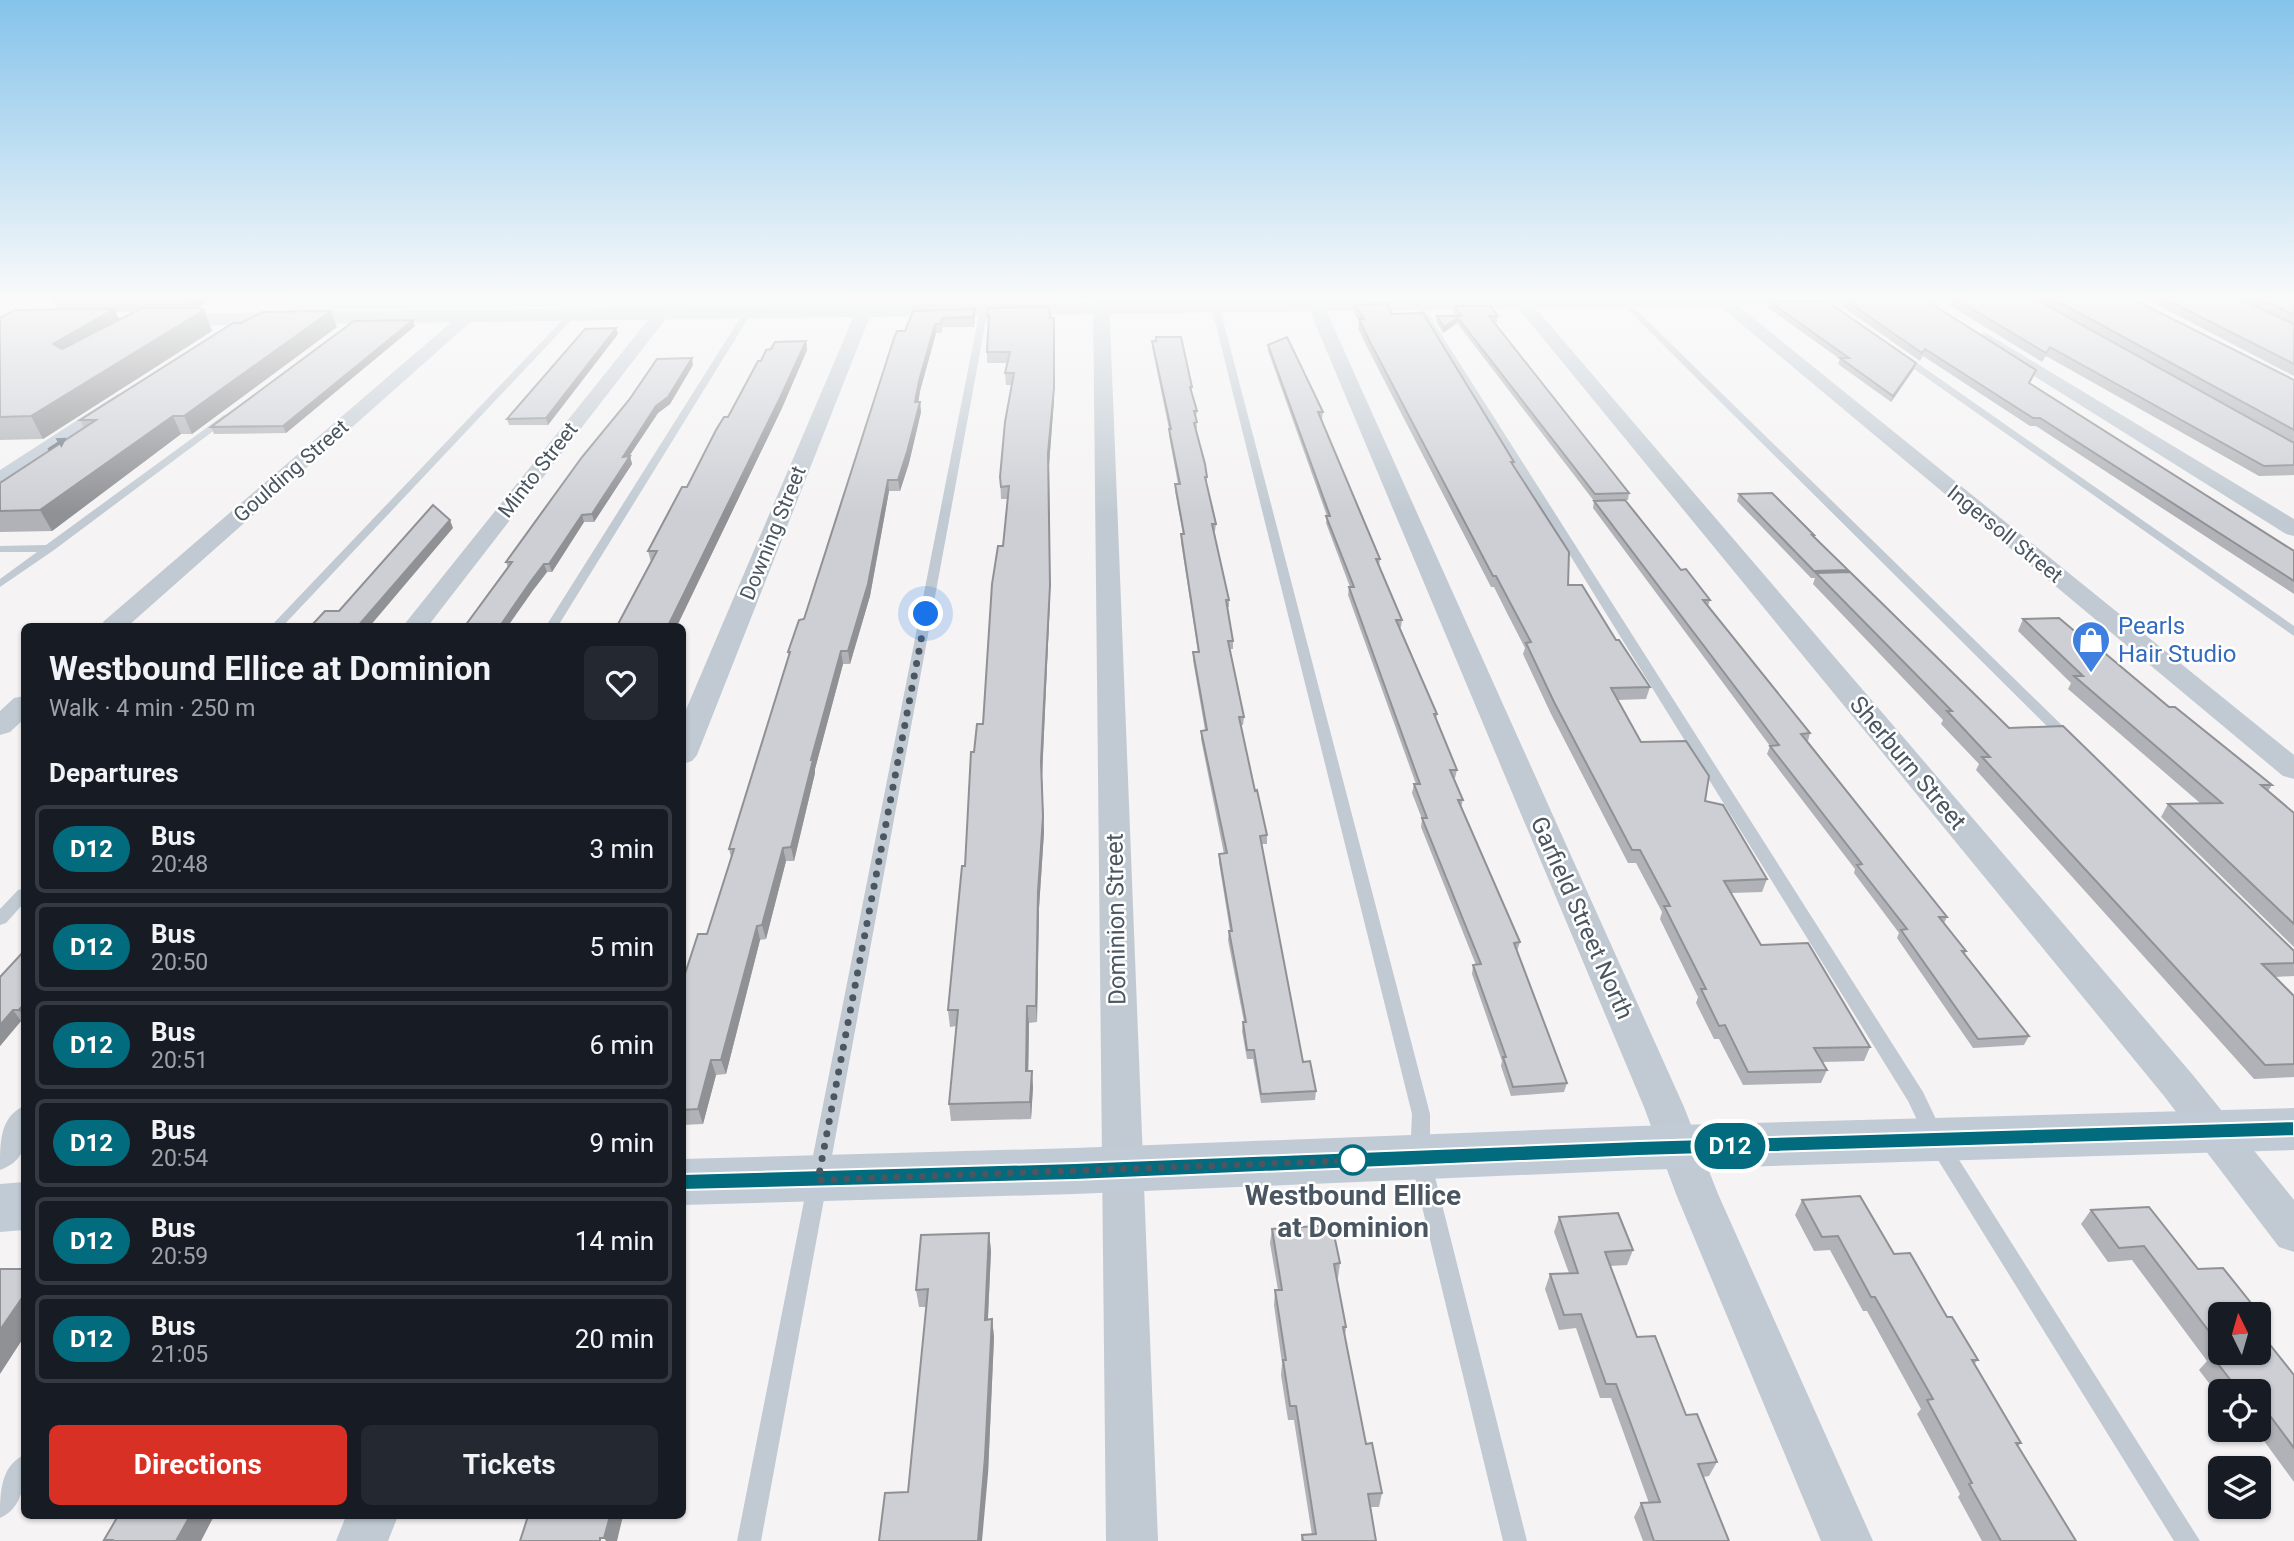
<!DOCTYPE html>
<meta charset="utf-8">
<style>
body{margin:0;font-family:Roboto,sans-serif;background:#242831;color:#f1f3f6;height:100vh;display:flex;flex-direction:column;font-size:26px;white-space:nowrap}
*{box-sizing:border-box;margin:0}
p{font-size:23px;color:#9ea1a6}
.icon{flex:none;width:38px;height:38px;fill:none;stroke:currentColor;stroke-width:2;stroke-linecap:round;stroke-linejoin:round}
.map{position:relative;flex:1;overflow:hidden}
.details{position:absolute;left:21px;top:623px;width:665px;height:896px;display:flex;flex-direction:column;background:#171b24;border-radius:10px;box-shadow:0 2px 5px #0004}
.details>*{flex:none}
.badge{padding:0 14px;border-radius:23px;font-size:24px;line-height:46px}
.needle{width:46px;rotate:355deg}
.controls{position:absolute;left:2208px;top:1302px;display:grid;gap:14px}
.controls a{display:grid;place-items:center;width:63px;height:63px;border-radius:10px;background:#171b24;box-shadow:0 2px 5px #0004;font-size:35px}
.you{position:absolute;width:35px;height:35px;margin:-18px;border:5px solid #fff;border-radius:50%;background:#1a73e8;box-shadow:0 0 0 10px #1a73e833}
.map>.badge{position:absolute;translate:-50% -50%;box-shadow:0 0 0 4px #fff}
h2{padding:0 28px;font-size:26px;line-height:63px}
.round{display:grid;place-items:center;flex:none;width:74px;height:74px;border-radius:10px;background:#242831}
.headline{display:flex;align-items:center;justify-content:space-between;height:119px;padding:0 28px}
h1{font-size:33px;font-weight:700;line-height:52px}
.primary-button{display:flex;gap:14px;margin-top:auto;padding:14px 28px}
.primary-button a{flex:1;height:80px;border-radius:10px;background:#d93025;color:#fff;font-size:28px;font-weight:700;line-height:80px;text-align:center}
.primary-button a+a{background:#242831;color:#f1f3f6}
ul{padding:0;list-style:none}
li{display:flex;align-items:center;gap:21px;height:88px;margin:0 14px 10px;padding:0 14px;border:4px solid #363941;border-radius:10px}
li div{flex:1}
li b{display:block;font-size:26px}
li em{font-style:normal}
li .badge{min-width:77px;font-weight:700;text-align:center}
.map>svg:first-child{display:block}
.education{fill:#e6e4e5}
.green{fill:#c3f1d5}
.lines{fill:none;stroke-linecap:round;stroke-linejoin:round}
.lane{fill:#c1cad2;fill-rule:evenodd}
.street{fill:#c1cad2;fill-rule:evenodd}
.secondary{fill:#c1cbd6;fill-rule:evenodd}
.wall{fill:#b0b2b7;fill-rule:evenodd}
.shaded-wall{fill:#909195}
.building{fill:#cdcfd5;stroke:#909195;stroke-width:2}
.oneway{fill:#6e7984}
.line{fill:#026c7e;stroke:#fff;stroke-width:2}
.walk{stroke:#4a5661;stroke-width:7;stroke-dasharray:0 12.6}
.stop-dot{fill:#fff;stroke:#026c7e;stroke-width:3.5}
.labels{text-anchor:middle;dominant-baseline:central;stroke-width:5;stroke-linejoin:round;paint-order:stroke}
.far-street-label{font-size:21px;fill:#4a5661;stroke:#fff}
.shop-label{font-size:24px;fill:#366cbe;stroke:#fff;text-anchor:start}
.street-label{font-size:24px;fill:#4a5661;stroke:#fff}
.near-stop-label{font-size:28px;font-weight:bold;fill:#4a5661;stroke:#fff}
</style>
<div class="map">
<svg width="2294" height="1541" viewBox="0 0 2294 1541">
<rect width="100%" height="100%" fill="#f5f3f3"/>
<path class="education" d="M850,297H1076V301L847,304Z"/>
<path class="green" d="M307,297H850L847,304L288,310Z"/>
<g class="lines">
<path class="lane" d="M1209,297H1217L1430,1114V1157L1527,1541H1503L1410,1157L1412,1114Z
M1407,297H1414L1427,312L1923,1092L1944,1136L2200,1541H2174L1930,1147L1908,1101L1420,313Z
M1615,297H1623L2073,736L2075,739L2073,742H2063Z
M984,307L988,309L761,1541H737L980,309Z
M748,310L752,312L558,626H546L744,312Z
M570,312L577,314L283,626H271Z
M1897,353H1903L2294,626V636L1897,357Z
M224,415L232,417L54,550L0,587V579L37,552H0V546L46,545Z
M24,889V903L6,923L0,925V909L18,890Z
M24,1455C26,1478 24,1508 0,1518C0,1495 0,1466 24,1455Z"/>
<path class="street" d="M1093,297H1109L1158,1541H1106Z
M1304,297H1320L1684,1107L1718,1194L1873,1541H1821L1676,1194L1644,1107Z
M1509,297H1526L2192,1074L2294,1200V1252L2279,1247L2164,1096Z
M1709,297H1727L2294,755V779L2283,776Z
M864,306L872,311L697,755L692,761L682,764V719L856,311Z
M662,308L668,310L670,313L668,316L428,626H403L656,310Z
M468,311L476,316L474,319L128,626H101L104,621L462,313Z
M1986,333L2294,519V536L2286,534L1980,342L1978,338L1980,334Z
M24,696V719L10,732L0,735V711L14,698Z
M24,1106C26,1134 31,1159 0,1170C0,1141 0,1117 24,1106Z
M346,1516H398L388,1541H336Z"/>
<path class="secondary" d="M1445,297H1967L1957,303L157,326L150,324L146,320L150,316L157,314Z
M127,392L136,394L139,399L136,404L10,488L0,490V470L118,394Z
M2294,1108V1150L1639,1170L1075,1194L682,1205V1159L1075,1148L1639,1126Z
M24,1182V1230L0,1232V1184Z"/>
</g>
<path class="wall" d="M51,297H213L197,308L204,310L212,331L43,439L0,440V318L56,309ZM116,312H136L119,320Z
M924,297H997L996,300L924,301Z
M1147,297H1207L1147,298Z
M2032,297H2129L2294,380V443Z
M2142,297H2294V376Z
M1954,298L2294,443V475L2259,476L2046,356L2042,362L1951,306Z
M1845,300L2036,370L2030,383L2294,551V594L2036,426H2030L1923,356L1920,361L1843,307Z
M1770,302L1914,369L1891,402L1838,364L1840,359L1768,308Z
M1355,305L1392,314L1514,462L1513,466L1568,585L1616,640L1650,687L1646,699L1618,700L1641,742L1705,801L1767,879L1762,892L1731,893L1761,945L1870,1047L1864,1061L1822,1062L1827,1070L1821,1083L1743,1085L1719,1039H1714L1696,1003L1698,997L1660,919L1662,912L1636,863H1628L1551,714L1523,654L1525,648L1507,613L1494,587H1491L1368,349L1358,328L1359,321L1354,313Z
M1454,306L1498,316L1497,322H1493L1629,493L1628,500H1625L1681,570L1710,600L1708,606L1810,733L1808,741L1947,917L1944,923L1966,951L1965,954L2029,1036L2024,1045L1973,1048L1897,938L1899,933L1854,873L1855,869L1767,754L1770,746L1593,508L1594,501L1457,323L1443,333L1436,322L1437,316H1456L1453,312Z
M975,309V318L974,327H943L941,333H936L920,391L918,402H920L921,412L909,463L900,491H889L870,596L850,664H843L815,769V773L794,861H786L766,939L760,940L726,1074L716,1075L703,1124L682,1125V983L707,934L731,857L729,849L789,657L788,652L804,619L913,311Z
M987,316L1054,318V400L1049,465L1050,599L1042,777L1044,832L1039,908L1037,1022L1029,1023L1028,1071L1033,1087L1031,1119L951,1121L949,1104L956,1026L950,1027L948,1010L965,866L974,752L983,724L1008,499H1001L1000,477L1012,385H1006L1005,373L1008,363H987V352L988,326Z
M413,320L415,326L286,433L214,434L211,427Z
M337,327L192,434H181L52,531L0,532V483L84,428L80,420Z
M618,334L548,425H509L507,419Z
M1156,337L1192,387V393L1197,411L1196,417L1197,429H1196L1207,477L1206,484L1216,524L1215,531H1214L1229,600V607H1227L1233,641V649H1229L1244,717L1243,725H1241L1255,791L1267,835V844H1261L1303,1062L1316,1091L1315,1100L1261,1103L1253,1059H1247L1242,1031L1243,1022H1244L1228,940L1229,931H1230L1219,862V854H1224L1201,739V731L1205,730L1193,660V652H1198L1181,542V534H1183L1175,491V484H1178L1169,436V429L1152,347V341H1156Z
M806,341L807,350L782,408L677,626H617L651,562L648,551L761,361L771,349Z
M1268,345L1323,412L1322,419H1321L1380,559L1379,566L1402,620L1401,627H1400L1437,714L1436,720L1457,770L1455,778H1453L1463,800L1461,807L1520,942L1517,951L1567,1083L1564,1092L1511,1096L1501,1066L1502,1061L1472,974L1473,965H1476L1421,827L1422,819L1412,793L1414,784H1416L1348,595L1349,587H1350L1326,523L1327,516L1268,351Z
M693,365L670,404L658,413L629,456H630L632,464L594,522H584L552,572H547L534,589L508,568L506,562Z
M1739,494L1814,535V537L1848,570L1847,572L2009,728L2294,951V976L2274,977L2294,996V1077L2254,1079L1976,770L1979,764L1941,724L1943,720L1813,584L1815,578H1811L1737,501Z
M2023,619L2169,707L2272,785L2268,791L2294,813V947L2161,817L2168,804L2200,803L2068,689L2071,683L2018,631Z
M24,951V1021H21L0,1046V977Z
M1802,1200L1894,1254L1947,1317L1978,1360L1974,1364L2021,1443L2018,1446L2076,1541H1982L1958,1497L1960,1494L1917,1414L1921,1409L1867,1311H1863L1830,1250L1814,1251L1795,1215Z
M2091,1210L2198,1269L2255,1308L2248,1314H2221V1353H2259L2294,1375V1482L2256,1430H2259V1391H2221V1399L2199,1370L2207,1361L2132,1260L2108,1262L2081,1224Z
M1559,1217L1633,1250L1627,1265L1610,1266L1637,1337L1717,1462L1709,1476L1703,1477L1729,1541H1643L1634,1517L1641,1503H1649L1611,1398H1600L1576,1328L1559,1330L1545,1289L1550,1274L1569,1273L1554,1232Z
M1272,1229L1340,1263L1338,1278H1337L1346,1327L1345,1336L1366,1444L1382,1493L1379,1507H1371L1376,1541H1301L1302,1535H1312L1294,1420H1288L1281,1375L1282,1363L1274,1305L1275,1290H1278L1270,1243Z
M989,1233L991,1251L988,1319H992L994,1337L988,1474L926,1307H919L916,1290Z"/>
<path class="shaded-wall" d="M186,297H213L192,311Z
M114,309L124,329L63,365L53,344Z
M975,309V318L974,327L973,317Z
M204,310L212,331L43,439L31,416Z
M331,311L337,327L192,434L184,416Z
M1054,318V400L1049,465L1050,599L1042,777L1044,832L1039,908L1037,1022L1036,1006L1048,453Z
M1458,318L1457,323L1443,333L1444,327Z
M413,320L415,326L286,433L283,426Z
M935,324L936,333L920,391L917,412L915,402L919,381Z
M616,328L618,334L548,425L546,418Z
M806,341L807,350L782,408L677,626H668Z
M692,358L693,365L670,404L658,413L624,464L623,457L656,406Z
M1916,363L1914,369L1891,402L1893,396Z
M920,402L921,412L909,463L900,491L898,480Z
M173,416L181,434L52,531L40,510Z
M630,456L632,464L594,522L592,514Z
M888,480L889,491L870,596L850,664L848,651Z
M582,515L584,522L552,572L549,564Z
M450,520L453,528L370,626H358Z
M544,564L547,572L534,589L508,626H500L531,581Z
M841,651L843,664L815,769V773L794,861L791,847L811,760Z
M783,848L786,861L766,939L762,925Z
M757,926L760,940L726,1074L721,1060Z
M24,1004V1017L19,1010Z
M1027,1006L1029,1023L1028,1087L1026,1071Z
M13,1010L21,1021L0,1046V1025Z
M711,1060L716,1075L703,1124L698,1109Z
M1032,1071L1033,1087L1031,1119L1030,1102Z
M989,1233L991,1251L987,1337L985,1320Z
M24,1295V1337L0,1374V1330Z
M992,1319L994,1337L988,1474L982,1541H978Z
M190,1516H214L201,1541H176Z
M610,1516H623L617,1541H606L604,1538Z"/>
<path class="building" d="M2032,297L2294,443V465L2264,466L2050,347L2046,353L1954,298Z
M2050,297H2129L2294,380V430Z
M2161,297H2235L2294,324V364Z
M2257,297H2294V315Z
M1924,299L2036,370L2029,383L2294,551V581L2040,418H2033L1925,349L1922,353L1845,300Z
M1770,302H1828L1916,363L1893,396L1840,358H1849Z
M1387,304L1392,314L1423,313L1514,462H1511L1569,552L1568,585H1582L1616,640H1619L1650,687L1611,688L1641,742L1686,741L1709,776L1705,801L1723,805L1767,879L1724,881L1761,945L1808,943L1870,1047L1814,1048L1827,1070L1748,1072L1725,1025L1719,1026L1701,989H1706L1664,906H1670L1640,850H1632L1554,702L1526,643L1531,642L1496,576H1493L1369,340L1359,319H1364L1355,305Z
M1454,306H1490L1498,316H1489L1629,493L1595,494L1458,318L1444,327L1437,316H1461Z
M1049,307L1050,318H1054V388L1048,453L1050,585L1041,762L1043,816L1038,892L1036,1006H1027L1026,1071H1032L1030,1102L949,1104L958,1010H948L962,866H965L971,752H974L977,724H983L992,584L998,546H1003L1009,486L1001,487L1000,477L1005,422L1014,373H1005L1010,352H987L989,316H987L988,308Z
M142,308H199L204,310L31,416L0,417V318L15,310L114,309L53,344L62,349Z
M975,309L973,317L942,318L941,324H935L919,381L915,402H920L907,452L898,480H888L868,584L848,651H841L811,760H813L791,847L783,848L762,925L757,926L721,1060H711L698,1109L682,1110V983L698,934H707L734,849H729L790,652H788L799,620L804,619L894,338L897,331H905L913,311Z
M331,311L184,416H173L40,510L0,511V483L96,420H80L233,323H241L263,312Z
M413,320L283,426L211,427L354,321Z
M616,328L546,418L507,419L585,329Z
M1156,337H1181L1192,387H1190L1197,411H1194L1197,422L1194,423L1205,464L1207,477H1205L1216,524H1212L1229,600H1226L1233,641H1228L1244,717H1239L1255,791L1257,790L1267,835L1260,836L1303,1062L1310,1061L1316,1091L1261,1094L1254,1050H1247L1243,1022H1246L1229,931H1232L1219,854L1227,853L1201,731L1207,730L1193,652H1199L1181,534H1184L1175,484H1180L1169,429H1171L1152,341H1156Z
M1287,337L1323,412H1318L1380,559H1376L1402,620H1396L1437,714H1434L1457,770H1450L1463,800H1458L1520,942L1514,943L1567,1083L1513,1087L1503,1057H1506L1473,965L1481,964L1422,818H1427L1414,784H1420L1349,587H1354L1326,516H1330L1268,345Z
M806,341L780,398L668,626H617L657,551H648L682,487H687L716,430L724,417H728L758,361H761L766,350L771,349L775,342Z
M692,358L668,397L656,406L623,457L630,456L592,514L582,515L549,564H544L531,581L500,626H465L512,562H506L582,457L629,400L657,359Z
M1772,493L1814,535H1812L1848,570L1814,571L1739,494Z
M1625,500L1681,570L1686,569L1710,600H1703L1810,733L1801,734L1947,917H1939L1966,951H1962L2029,1036L1978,1039L1901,930L1907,929L1857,865L1862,864L1770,746L1779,745L1594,501Z
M433,505L450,520L358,626H311L325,611H339Z
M1850,572L2009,728L2063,726L2294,951V963L2262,964L2294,996V1064L2265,1065L1982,757H1990L1947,711H1952L1816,573Z
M2059,618L2078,634H2082L2169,707H2175L2272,785H2261L2294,813V924L2168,804L2222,803L2074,676H2083L2023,619Z
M24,951V1004L19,1010H13L0,1025V977Z
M1860,1196L1894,1254L1910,1253L1947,1317H1952L1978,1360H1972L2021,1443H2016L2076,1541H2001L1969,1484L1972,1483L1927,1400L1933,1399L1875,1297H1871L1838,1236L1822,1237L1802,1200Z
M2149,1207L2198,1269L2223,1268L2255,1308H2242L2246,1314H2221V1347L2144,1246L2119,1248L2091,1210Z
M1618,1213L1633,1250L1605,1252L1637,1337L1655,1336L1686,1415L1697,1414L1717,1462L1698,1464L1729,1541H1654L1641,1503L1660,1502L1616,1384H1606L1581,1314L1564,1315L1550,1274L1578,1273L1559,1217Z
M1332,1225L1340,1263L1334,1264L1346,1327H1343L1366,1444L1372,1443L1382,1493L1368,1494L1376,1541H1303L1302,1535L1316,1534L1296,1406H1290L1283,1360H1286L1275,1290H1282L1272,1229Z
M989,1233L985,1320L992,1319L985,1457L978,1541H879L885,1493L908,1492L928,1289L916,1290L921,1235Z
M0,1269H24V1295L0,1330Z
M2259,1331L2294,1375V1448L2259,1401V1391H2239L2212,1356L2227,1355L2225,1353H2259Z
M118,1516H190L176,1541H111L112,1540H104Z
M528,1516H610L604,1538H600V1541H520Z"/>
<defs><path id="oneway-solid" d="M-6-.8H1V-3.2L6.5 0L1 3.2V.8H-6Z" transform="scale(1.75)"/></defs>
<use class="oneway" href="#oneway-solid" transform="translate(57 444) rotate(-33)"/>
<linearGradient id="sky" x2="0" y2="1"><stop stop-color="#85c3ea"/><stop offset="0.58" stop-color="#fafafa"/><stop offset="1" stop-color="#fafafa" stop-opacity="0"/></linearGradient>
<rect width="2294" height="513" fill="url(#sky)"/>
<path class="line" d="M2294,1121V1136L1639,1156L1075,1180L682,1190L676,1188L673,1182L676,1176L682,1174L1075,1163L1639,1141Z"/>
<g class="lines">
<path class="walk" d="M926,614L818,1180L1366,1160H1353"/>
</g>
<defs>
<symbol id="shop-pin" viewBox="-11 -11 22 30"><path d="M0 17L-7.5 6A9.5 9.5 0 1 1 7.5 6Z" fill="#3f7fe0" stroke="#fff"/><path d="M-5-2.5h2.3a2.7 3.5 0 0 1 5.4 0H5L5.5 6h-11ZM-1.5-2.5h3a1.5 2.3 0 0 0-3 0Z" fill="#fff"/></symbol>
</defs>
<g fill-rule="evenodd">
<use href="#shop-pin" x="2069" y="618" width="44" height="60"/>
</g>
<circle class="stop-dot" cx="1353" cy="1160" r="14"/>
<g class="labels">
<g class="far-street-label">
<text transform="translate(538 470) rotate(-52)">Minto Street</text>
<text transform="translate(291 471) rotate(-41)">Goulding Street</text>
<text transform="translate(773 533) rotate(-68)">Downing Street</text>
<text transform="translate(2005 534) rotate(39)">Ingersoll Street</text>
</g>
<g class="shop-label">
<text x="2118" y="626">Pearls<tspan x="2118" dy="28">Hair Studio</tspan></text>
</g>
<g class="street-label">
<text transform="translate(1908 763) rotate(50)">Sherburn Street</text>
<text transform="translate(1582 918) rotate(66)">Garfield Street North</text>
<text transform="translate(1116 919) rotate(-91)">Dominion Street</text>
</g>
<g class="near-stop-label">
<text x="1353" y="1195">Westbound Ellice<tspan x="1353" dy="32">at Dominion</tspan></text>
</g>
</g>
</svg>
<div class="controls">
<a><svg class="needle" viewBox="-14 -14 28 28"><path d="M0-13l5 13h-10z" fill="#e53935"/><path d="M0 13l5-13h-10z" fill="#9ea1a6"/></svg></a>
<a><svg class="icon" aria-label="locate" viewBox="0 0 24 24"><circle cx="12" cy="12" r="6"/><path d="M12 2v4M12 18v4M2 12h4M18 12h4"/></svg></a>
<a><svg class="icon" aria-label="layers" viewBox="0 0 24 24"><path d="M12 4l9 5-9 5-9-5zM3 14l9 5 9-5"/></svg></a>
</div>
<div class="you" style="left:926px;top:614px"></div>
<b class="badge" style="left:1730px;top:1146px;background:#026c7e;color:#fff">D12</b>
<section class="details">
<div class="headline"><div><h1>Westbound Ellice at Dominion</h1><p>Walk · 4 min · 250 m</p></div><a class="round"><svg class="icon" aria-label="heart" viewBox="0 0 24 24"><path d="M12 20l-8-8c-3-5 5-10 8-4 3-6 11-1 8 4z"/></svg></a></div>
<h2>Departures</h2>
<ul>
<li><span class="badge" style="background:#026c7e;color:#fff">D12</span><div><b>Bus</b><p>20:48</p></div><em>3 min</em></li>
<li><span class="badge" style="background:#026c7e;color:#fff">D12</span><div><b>Bus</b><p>20:50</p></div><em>5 min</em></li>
<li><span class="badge" style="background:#026c7e;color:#fff">D12</span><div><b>Bus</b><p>20:51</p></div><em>6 min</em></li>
<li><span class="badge" style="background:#026c7e;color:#fff">D12</span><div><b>Bus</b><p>20:54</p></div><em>9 min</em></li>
<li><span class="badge" style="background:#026c7e;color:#fff">D12</span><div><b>Bus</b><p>20:59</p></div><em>14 min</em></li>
<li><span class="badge" style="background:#026c7e;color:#fff">D12</span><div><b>Bus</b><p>21:05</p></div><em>20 min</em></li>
</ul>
<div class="primary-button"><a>Directions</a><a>Tickets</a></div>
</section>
</div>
